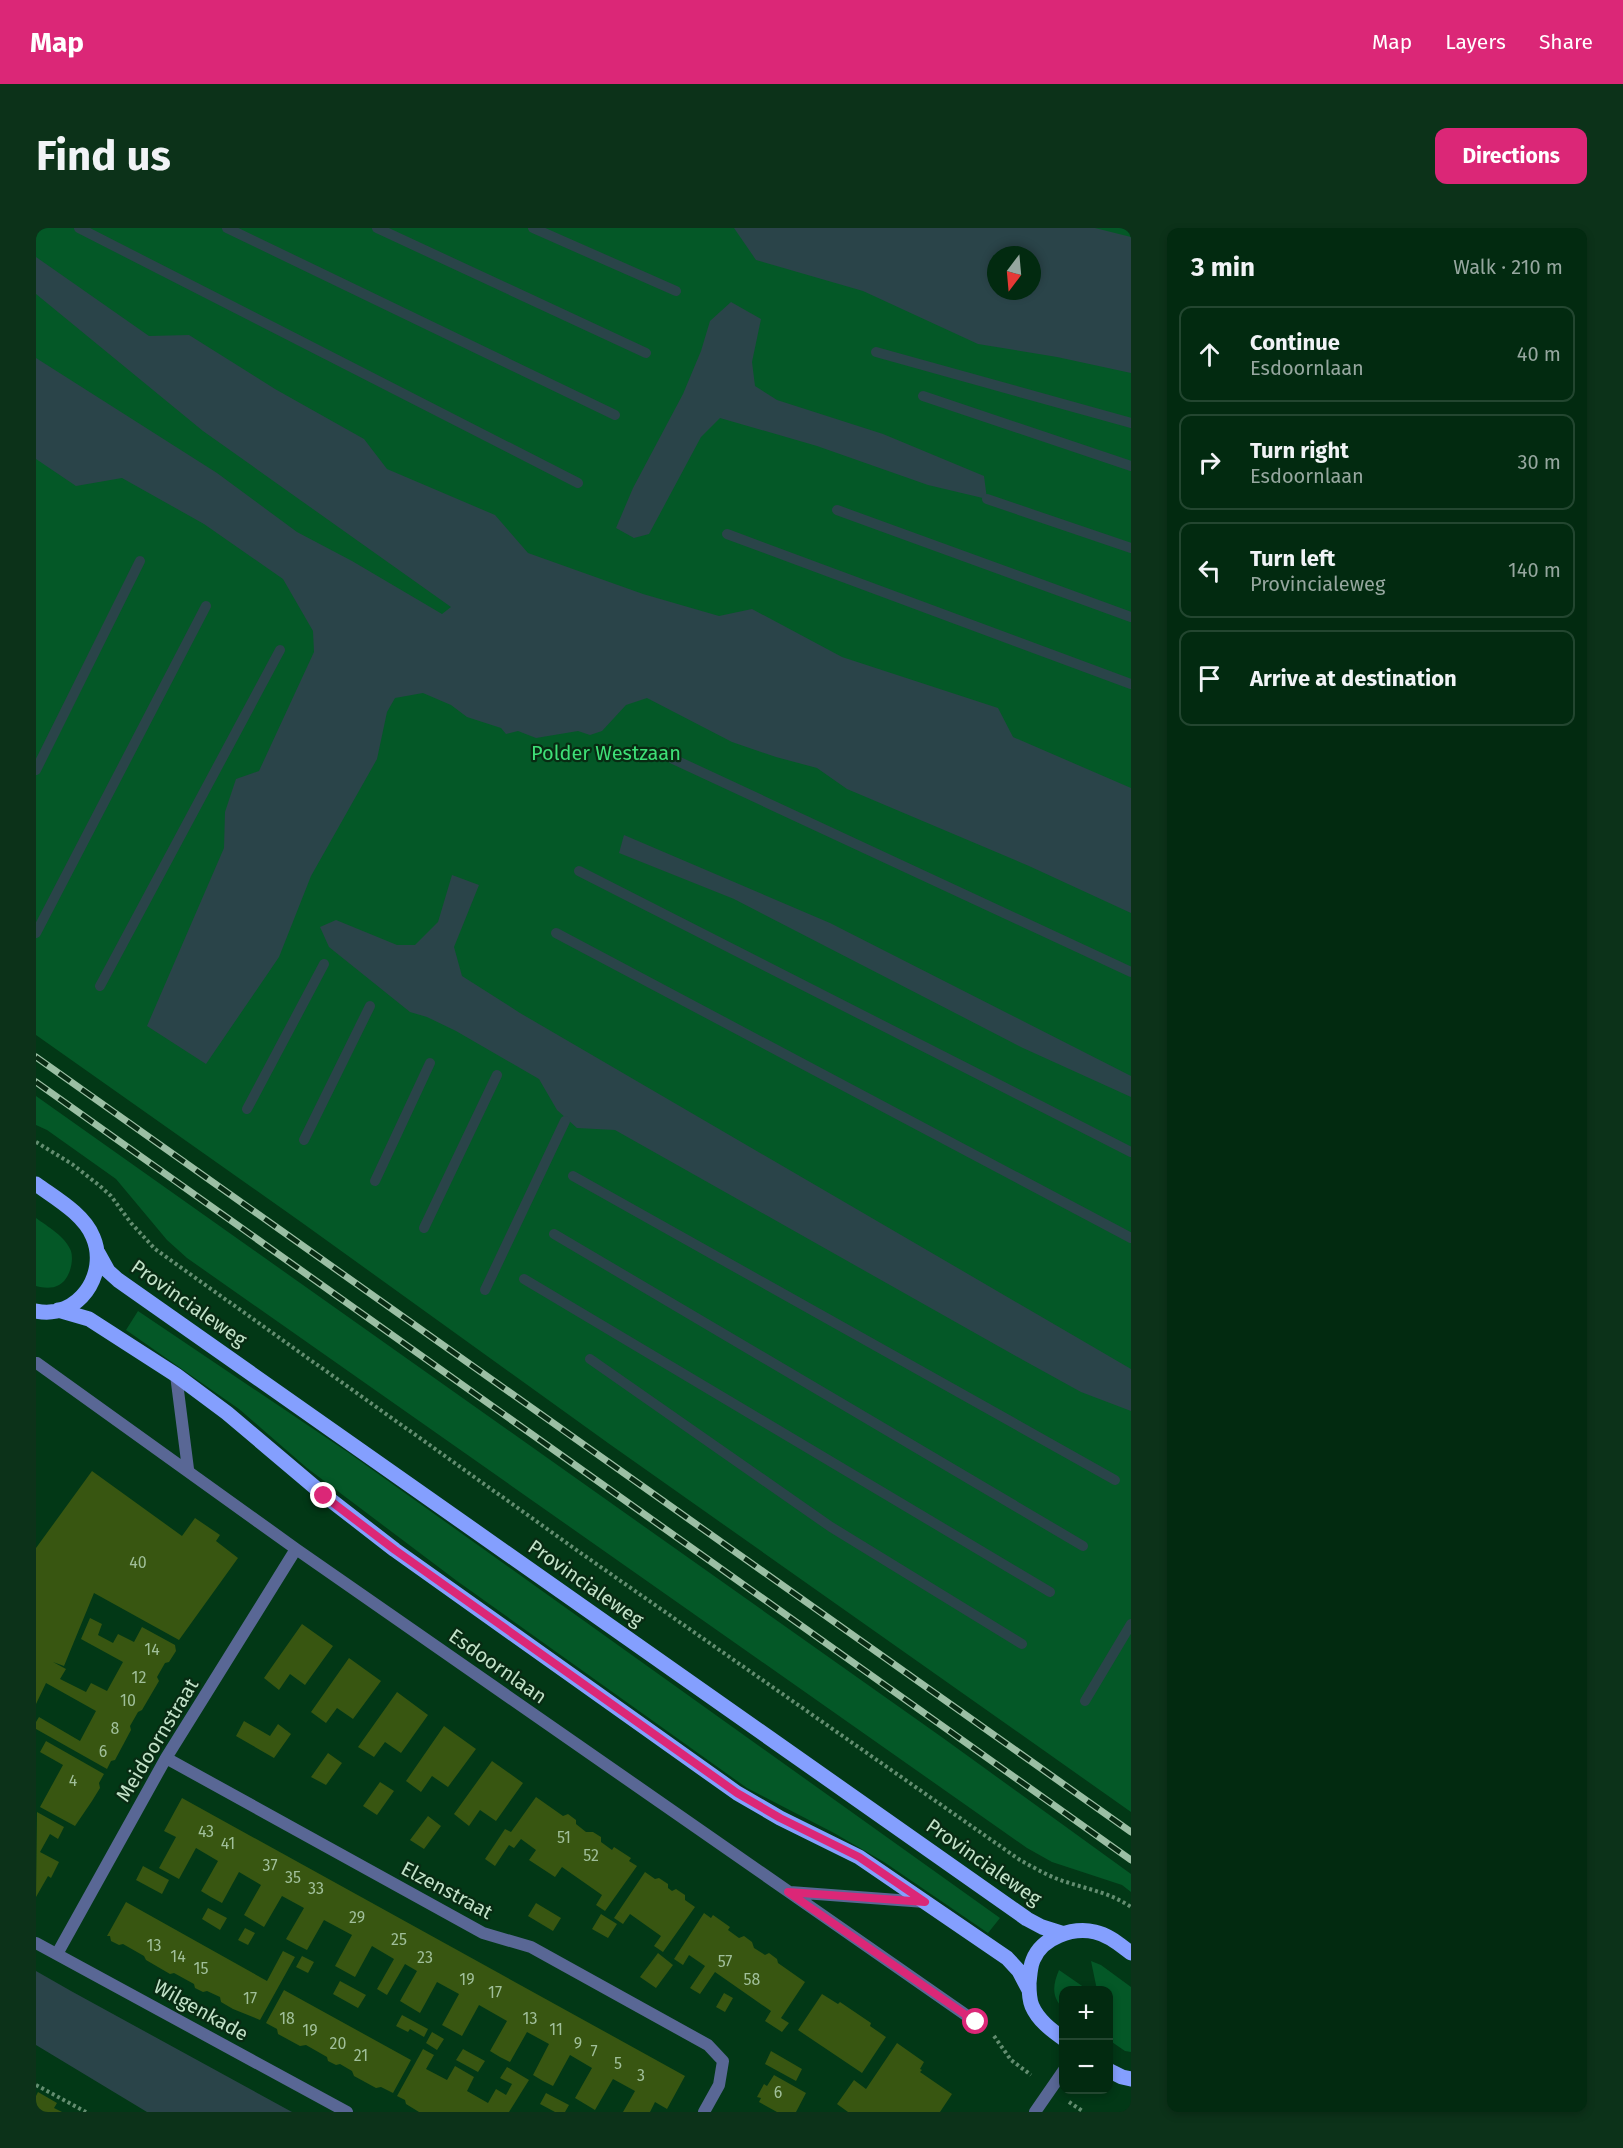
<!DOCTYPE html>
<html lang="en">
<head>
<meta charset="utf-8">
<style>
	body { margin:0; font-family:"Fira Sans",sans-serif; background:#0c3219; color:#f1f3f6 }
	.controls { position:absolute; right:18px; bottom:18px; display:grid; overflow:hidden; border-radius:12px; box-shadow:0 3px 9px #0003 }
	.controls button { width:54px; height:54px; display:grid; place-items:center; padding:0; border:0; border-bottom:2px solid #234630; background:#022a10; color:#f1f3f6; font:30px sans-serif }
	.compass { position:absolute; left:951px; top:18px; width:54px; height:54px; border-radius:50%; background:#022a10; box-shadow:0 3px 9px #0003; rotate:196deg }
	.stop { position:absolute; width:18px; height:18px; margin:-14px; border:4px solid #db2777; border-radius:50%; background:#fff }
	.stop.end { background:#db2777; border-color:#fff; box-shadow:0 2px 6px #0008 }
	.list { margin:0; padding:0; list-style:none }
	h2 { display:flex; justify-content:space-between; align-items:center; height:78px; margin:0; padding:0 24px; font-size:26px }
	h2 small { font-size:20px; font-weight:400; color:#96a79f }
	.list li { display:grid; grid-template-columns:39px 1fr auto; gap:18px; align-items:center; box-sizing:border-box; height:96px; margin:0 12px 12px; padding:0 12px; border:2px solid #234630; border-radius:12px }
	.list b { display:block; font-size:22px; white-space:nowrap }
	.list p { margin:0; font-size:20px; white-space:nowrap; color:#96a79f }
	.list em { font-size:20px; font-style:normal; color:#96a79f }
	.icon { flex:none; width:33px; height:33px; fill:none; stroke:currentColor; stroke-width:2; stroke-linecap:round; stroke-linejoin:round }
	.map { position:relative; flex:none; width:1095px; height:1884px; overflow:hidden; border-radius:12px }
	header { display:flex; align-items:center; gap:36px; box-sizing:border-box; height:84px; padding:0 30px; background:#db2777; color:#fff }
	header strong { font-size:28px }
	nav { display:flex; gap:33px; margin-inline-start:auto; font-size:21px }
	.intro { display:flex; align-items:center; justify-content:space-between; box-sizing:border-box; height:144px; padding:0 36px }
	h1 { margin:0; font-size:42px }
	.button { padding:15px 27px; border-radius:12px; background:#db2777; color:#fff; font-size:21px; font-weight:700 }
	main { display:flex; gap:36px; padding:0 36px }
	aside { flex:1; background:#022a10; border-radius:12px; box-shadow:0 3px 9px #0003 }
	.map>svg:first-child { display:block }
</style>
</head>
<body>
<header>
<strong>Map</strong>
<nav><a>Map</a><a>Layers</a><a>Share</a></nav>
</header>
<div class="intro"><h1>Find us</h1><a class="button">Directions</a></div>
<main>
<div class="map">
<svg width="1095" height="1884" viewBox="0 0 1095 1884">
	<rect width="100%" height="100%" fill="#023816"/>
	<path fill="#045827" fill-rule="evenodd" d="M 0,0 L 1095,0 L 1095,1584 L 572,1215 L 265,994 L 0,807 ZM 960,27 L 996,27 L 996,63 L 960,63 Z
		M 0,868 L 907,1510 L 1095,1646 L 1095,1664 L 1086,1657 L 1016,1634 L 991,1620 L 151,1030 L 131,1012 L 80,951 L 11,902 L 0,897 Z
		M 0,990 C 11,998 30,1009 35,1023 C 38,1033 34,1051 23,1057 C 16,1061 7,1060 0,1058 Z
		M 102,1083 L 313,1225 L 964,1690 L 952,1705 L 848,1634 L 798,1605 L 711,1560 L 421,1353 L 271,1240 L 203,1181 L 90,1102 Z
		M 1055,1733 L 1065,1737 L 1095,1759 L 1095,1824 L 1089,1823 L 1073,1812 L 1072,1762 L 1061,1762 Z
		M 1023,1742 L 1052,1762 L 1028,1762 L 1027,1780 C 1015,1769 1017,1756 1023,1742 Z"/>
	<path fill="#2a4449" fill-rule="evenodd" d="M 698,0 L 1059,0 L 1095,9 L 1095,145 L 1021,129 L 942,116 L 827,63 L 720,32 ZM 960,27 L 996,27 L 996,63 L 960,63 Z
		M 0,29 L 113,108 L 153,107 L 239,161 L 328,211 L 351,241 L 459,287 L 492,325 L 607,366 L 683,388 L 716,381 L 806,429 L 962,480 L 977,509 L 1095,560 L 1095,685 L 993,638 L 811,561 L 781,540 L 740,529 L 696,514 L 611,470 L 590,477 L 566,503 L 554,507 L 542,503 L 500,510 L 482,503 L 470,506 L 465,500 L 431,489 L 415,477 L 387,465 L 359,470 L 351,484 L 341,531 L 275,648 L 243,729 L 170,836 L 111,798 L 188,620 L 189,584 L 200,551 L 223,543 L 278,424 L 277,403 L 247,351 L 168,296 L 86,250 L 40,258 L 0,231 L 0,130 L 181,245 L 261,304 L 316,333 L 406,386 L 415,379 L 167,203 L 0,66 Z
		M 695,74 L 725,91 L 716,134 L 719,158 L 741,172 L 847,206 L 948,248 L 951,271 L 892,257 L 781,218 L 684,190 L 665,209 L 613,306 L 598,310 L 580,300 L 597,260 L 647,166 L 665,123 L 674,93 Z
		M 588,607 L 794,695 L 1095,848 L 1095,869 L 987,820 L 698,671 L 583,625 Z
		M 416,647 L 443,657 L 418,719 L 426,748 L 484,785 L 1095,1141 L 1095,1183 L 1045,1164 L 987,1132 L 579,902 L 541,900 L 521,882 L 503,851 L 420,803 L 391,789 L 374,784 L 293,719 L 284,699 L 300,692 L 361,717 L 379,717 L 402,694 Z
		M 0,1743 L 35,1763 L 256,1884 L 111,1884 L 0,1817 Z"/>
	<g fill="none" stroke-linecap="round" stroke-linejoin="round">
		<path stroke="#2a4449" stroke-width="10" d="M 43,0 L 542,255
			M 191,0 L 579,187
			M 341,0 L 610,125
			M 497,0 L 640,63
			M 840,124 L 1095,195
			M 887,168 L 1095,238
			M 951,271 L 1095,320
			M 801,282 L 1095,389
			M 691,306 L 1095,456
			M 637,531 L 1095,744
			M 0,542 L 104,333
			M 543,643 L 1095,924
			M 0,705 L 170,378
			M 520,705 L 1095,1010
			M 64,758 L 244,422
			M 211,881 L 288,736
			M 268,912 L 334,778
			M 537,948 L 1079,1252
			M 339,953 L 394,835
			M 388,1000 L 461,847
			M 518,1006 L 1047,1318
			M 488,1051 L 1014,1364
			M 449,1062 L 529,893
			M 554,1131 L 795,1299 L 986,1416
			M 1049,1473 L 1095,1396"/>
	</g>
	<path fill="#385611" d="M 56,1243 L 146,1308 L 159,1290 L 184,1307 L 180,1313 L 202,1330 L 143,1412 L 58,1365 L 28,1438 L 17,1434 L 30,1441 L 24,1451 L 50,1464 L 55,1455 L 71,1463 L 87,1434 L 45,1411 L 54,1390 L 66,1396 L 62,1407 L 77,1415 L 82,1406 L 98,1414 L 106,1399 L 139,1417 L 140,1423 L 133,1434 L 129,1435 L 121,1449 L 123,1453 L 106,1482 L 102,1484 L 94,1498 L 95,1502 L 79,1532 L 75,1533 L 71,1541 L 0,1501 L 0,1494 L 3,1489 L 44,1513 L 60,1483 L 10,1455 L 0,1476 L 0,1320 Z
		M 266,1396 L 297,1418 L 269,1457 L 254,1446 L 243,1462 L 228,1450 Z
		M 313,1430 L 345,1453 L 317,1491 L 301,1480 L 290,1495 L 275,1484 Z
		M 361,1464 L 392,1487 L 365,1525 L 349,1514 L 338,1529 L 322,1519 Z
		M 208,1493 L 234,1508 L 242,1496 L 255,1506 L 238,1530 L 200,1508 Z
		M 408,1498 L 440,1521 L 412,1559 L 396,1548 L 385,1564 L 370,1553 Z
		M 10,1513 L 68,1546 L 63,1555 L 64,1560 L 56,1573 L 39,1598 L 4,1579 L 27,1537 L 4,1524 Z
		M 292,1525 L 306,1535 L 290,1557 L 275,1549 Z
		M 456,1533 L 487,1555 L 460,1593 L 444,1582 L 433,1598 L 418,1586 Z
		M 344,1554 L 358,1563 L 341,1587 L 327,1578 Z
		M 500,1569 L 527,1588 L 532,1586 L 540,1592 L 540,1596 L 550,1604 L 557,1604 L 565,1609 L 565,1614 L 576,1622 L 578,1619 L 595,1630 L 593,1633 L 601,1638 L 569,1683 L 560,1677 L 566,1667 L 526,1639 L 519,1649 L 493,1632 L 500,1622 L 485,1611 L 478,1620 L 473,1617 L 459,1638 L 449,1631 L 469,1601 L 475,1604 Z
		M 146,1570 L 649,1848 L 631,1881 L 619,1874 L 614,1884 L 587,1884 L 599,1863 L 577,1851 L 559,1882 L 539,1870 L 556,1840 L 534,1827 L 517,1858 L 507,1853 L 497,1847 L 513,1816 L 491,1804 L 474,1834 L 464,1829 L 454,1823 L 471,1793 L 443,1777 L 426,1808 L 406,1797 L 423,1766 L 401,1754 L 384,1785 L 364,1773 L 381,1743 L 369,1736 L 351,1767 L 341,1761 L 358,1731 L 336,1718 L 319,1749 L 299,1738 L 316,1707 L 288,1692 L 271,1722 L 261,1717 L 250,1711 L 268,1680 L 246,1668 L 228,1699 L 208,1687 L 225,1657 L 203,1644 L 186,1675 L 175,1669 L 165,1663 L 182,1633 L 160,1620 L 143,1651 L 123,1640 L 140,1609 L 128,1603 Z
		M 1,1584 L 28,1599 L 22,1611 L 14,1606 L 4,1624 L 23,1634 L 15,1650 L 12,1648 L 0,1669 Z
		M 392,1588 L 405,1598 L 388,1621 L 374,1612 Z
		M 107,1638 L 133,1652 L 126,1666 L 100,1652 Z
		M 609,1644 L 619,1651 L 623,1650 L 632,1656 L 632,1660 L 636,1663 L 640,1661 L 649,1667 L 649,1672 L 659,1679 L 627,1724 L 618,1718 L 625,1708 L 594,1686 L 587,1696 L 578,1690 Z
		M 90,1674 L 231,1753 L 247,1723 L 259,1729 L 224,1792 L 197,1781 L 185,1774 L 184,1769 L 171,1763 L 167,1764 L 159,1760 L 158,1756 L 138,1745 L 134,1746 L 110,1732 L 108,1728 L 87,1716 L 83,1717 L 75,1713 L 74,1708 L 71,1708 Z
		M 500,1675 L 525,1690 L 517,1703 L 492,1688 Z
		M 172,1680 L 191,1690 L 184,1702 L 166,1691 Z
		M 668,1685 L 675,1690 L 677,1687 L 694,1699 L 692,1702 L 703,1710 L 708,1708 L 716,1714 L 718,1720 L 729,1727 L 733,1725 L 741,1731 L 742,1735 L 769,1754 L 745,1790 L 753,1795 L 746,1804 L 729,1793 L 735,1783 L 679,1744 L 664,1766 L 654,1760 L 669,1738 L 653,1727 L 647,1737 L 638,1731 Z
		M 565,1686 L 581,1696 L 572,1710 L 556,1701 Z
		M 209,1700 L 219,1705 L 212,1717 L 202,1712 Z
		M 622,1725 L 637,1737 L 620,1760 L 604,1749 Z
		M 266,1728 L 278,1734 L 272,1745 L 260,1739 Z
		M 304,1753 L 330,1767 L 322,1780 L 297,1766 Z
		M 248,1762 L 375,1832 L 357,1865 L 345,1859 L 340,1860 L 318,1848 L 316,1843 L 304,1836 L 300,1837 L 292,1833 L 291,1829 L 270,1817 L 264,1818 L 242,1806 L 241,1801 L 230,1795 Z
		M 688,1765 L 697,1770 L 689,1784 L 680,1779 Z
		M 786,1766 L 802,1776 L 804,1774 L 835,1795 L 834,1798 L 850,1809 L 826,1845 L 762,1802 Z
		M 366,1787 L 392,1801 L 388,1809 L 374,1801 L 372,1804 L 360,1798 Z
		M 396,1804 L 408,1811 L 401,1822 L 390,1815 Z
		M 861,1815 L 888,1834 L 884,1841 L 886,1842 L 884,1844 L 916,1866 L 904,1884 L 812,1884 L 801,1876 L 818,1852 L 830,1861 Z
		M 387,1821 L 398,1827 L 390,1841 L 411,1852 L 419,1838 L 438,1849 L 431,1863 L 452,1875 L 460,1861 L 470,1867 L 476,1856 L 464,1850 L 471,1839 L 493,1852 L 473,1884 L 383,1884 L 370,1876 L 369,1872 L 361,1868 Z
		M 427,1821 L 449,1833 L 442,1844 L 420,1832 Z
		M 735,1823 L 766,1841 L 760,1853 L 729,1836 Z
		M 738,1847 L 770,1865 L 760,1884 L 741,1884 L 723,1874 L 725,1870 L 721,1869 L 728,1856 L 731,1858 Z
		M 2,1864 L 21,1875 L 18,1880 L 26,1884 L 0,1884 L 0,1868 Z
		M 510,1865 L 533,1877 L 529,1884 L 519,1884 L 504,1876 Z"/>
	<g fill="none" stroke-linecap="round" stroke-linejoin="round">
		<path stroke="#638d70" stroke-width="4" stroke-dasharray="3 3" stroke-linecap="butt" d="M 0,914 L 36,936 L 64,958 L 75,968 L 95,995 L 119,1021 L 549,1328 L 984,1632 C 995,1638 1007,1645 1019,1650 C 1044,1660 1072,1663 1095,1679
			M 958,1808 L 975,1832 L 995,1847
			M 0,1857 L 50,1884
			M 1033,1874 L 1048,1884"/>
		<path stroke="#596795" stroke-width="12" d="M 1,1135 L 260,1321 L 940,1794
			M 140,1147 L 152,1241
			M 130,1530 L 447,1705 L 495,1719 L 672,1817 L 687,1833 L 683,1857 L 668,1884
			M 754,1664 L 889,1674
			M 0,1715 L 311,1884
			M 21,1726 L 130,1530 L 260,1321
			M 999,1884 L 1028,1842"/>
		<path stroke="#849ffe" stroke-width="15" d="M 0,956 C 19,970 48,986 57,1009 C 73,1046 42,1092 0,1083
			M 62,1025 L 72,1043 L 82,1052 L 991,1691 L 1006,1699 L 1025,1705
			M 22,1082 L 53,1091 L 140,1147 L 191,1185 L 288,1267 L 359,1322 L 701,1565 L 744,1590 L 823,1629 L 971,1730 L 983,1743 L 993,1762
			M 1028,1811 C 1015,1802 1002,1792 996,1778 C 993,1771 993,1762 993,1755 C 994,1747 994,1739 997,1732 C 1006,1709 1037,1699 1059,1704 C 1073,1707 1084,1717 1095,1725
			M 1072,1842 L 1086,1849 L 1095,1851"/>
		<defs>
			<path id="rail" d="M 0,829 L 1095,1604
				M 0,854 L 1095,1632"/>
		</defs>
		<use href="#rail" stroke="#9bbfa4" stroke-width="7"/>
		<use href="#rail" stroke="#082b13" stroke-width="4.5" stroke-dasharray="14" stroke-linecap="butt"/>
	</g>
	<g fill="none" stroke-linecap="round" stroke-linejoin="round">
		<path stroke="#db2777" stroke-width="8" d="M 288,1268 L 359,1322 L 701,1565 L 744,1590 L 823,1629 L 889,1674 L 752,1664 L 940,1794"/>
	</g>
	<g text-anchor="middle" stroke-width="4.5" stroke-linejoin="round" paint-order="stroke">
		<g font-size="16" fill="#a0bf9a">
			<text x="102" y="1340">40</text>
			<text x="116" y="1427">14</text>
			<text x="103" y="1455">12</text>
			<text x="92" y="1478">10</text>
			<text x="79" y="1506">8</text>
			<text x="67" y="1529">6</text>
			<text x="37" y="1558">4</text>
			<text x="170" y="1609">43</text>
			<text x="528" y="1615">51</text>
			<text x="192" y="1621">41</text>
			<text x="555" y="1633">52</text>
			<text x="234" y="1643">37</text>
			<text x="257" y="1655">35</text>
			<text x="280" y="1666">33</text>
			<text x="321" y="1695">29</text>
			<text x="363" y="1717">25</text>
			<text x="118" y="1723">13</text>
			<text x="142" y="1734">14</text>
			<text x="389" y="1735">23</text>
			<text x="689" y="1739">57</text>
			<text x="165" y="1746">15</text>
			<text x="431" y="1757">19</text>
			<text x="716" y="1757">58</text>
			<text x="459" y="1770">17</text>
			<text x="214" y="1776">17</text>
			<text x="251" y="1796">18</text>
			<text x="494" y="1796">13</text>
			<text x="520" y="1807">11</text>
			<text x="274" y="1808">19</text>
			<text x="302" y="1821">20</text>
			<text x="542" y="1821">9</text>
			<text x="558" y="1829">7</text>
			<text x="325" y="1833">21</text>
			<text x="582" y="1841">5</text>
			<text x="605" y="1853">3</text>
			<text x="742" y="1870">6</text>
		</g>
		<g font-size="20" fill="#3ee077" stroke="#082b13">
			<text x="570" y="532">Polder Westzaan</text>
		</g>
		<g font-size="20" fill="#c2e2c8" stroke="#082b13">
			<text transform="translate(153 1075) rotate(35)" y="7">Provincialeweg</text>
			<text transform="translate(550 1355) rotate(35)" y="7">Provincialeweg</text>
			<text transform="translate(462 1438) rotate(35)" y="7">Esdoornlaan</text>
			<text transform="translate(121 1512) rotate(-59)" y="7">Meidoornstraat</text>
			<text transform="translate(948 1634) rotate(35)" y="7">Provincialeweg</text>
			<text transform="translate(411 1662) rotate(28)" y="7">Elzenstraat</text>
			<text transform="translate(165 1782) rotate(29)" y="7">Wilgenkade</text>
		</g>
	</g>
</svg>
<div class="controls">
<button>+</button>
<button>−</button>
</div>
<svg class="compass" viewBox="-18 -18 36 36"><path d="M0-13l5 13h-10z" fill="#e53935"/><path d="M0 13l5-13h-10z" fill="#96a79f"/></svg>
<div class="stop" style="left:940px;top:1794px"></div>
<div class="stop end" style="left:288px;top:1268px"></div>
</div>
<aside>
<h2>3 min<small>Walk · 210 m</small></h2>
<ul class="list">
<li><svg class="icon" aria-label="ahead" viewBox="0 0 24 24"><path d="M12 20V5M6 11l6-6 6 6"/></svg><div><b>Continue</b><p>Esdoornlaan</p></div><em>40 m</em></li>
<li><svg class="icon" aria-label="right" viewBox="0 0 24 24"><path d="M7 20v-9h11M14 6l5 5-5 5"/></svg><div><b>Turn right</b><p>Esdoornlaan</p></div><em>30 m</em></li>
<li><svg class="icon" aria-label="left" viewBox="0 0 24 24"><path d="M17 20v-9H6M10 6l-5 5 5 5"/></svg><div><b>Turn left</b><p>Provincialeweg</p></div><em>140 m</em></li>
<li><svg class="icon" aria-label="arrive" viewBox="0 0 24 24"><path d="M6 21V4h12l-3 4 3 4H6"/></svg><div><b>Arrive at destination</b></div></li>
</ul>
</aside>
</main>
</body>
</html>
